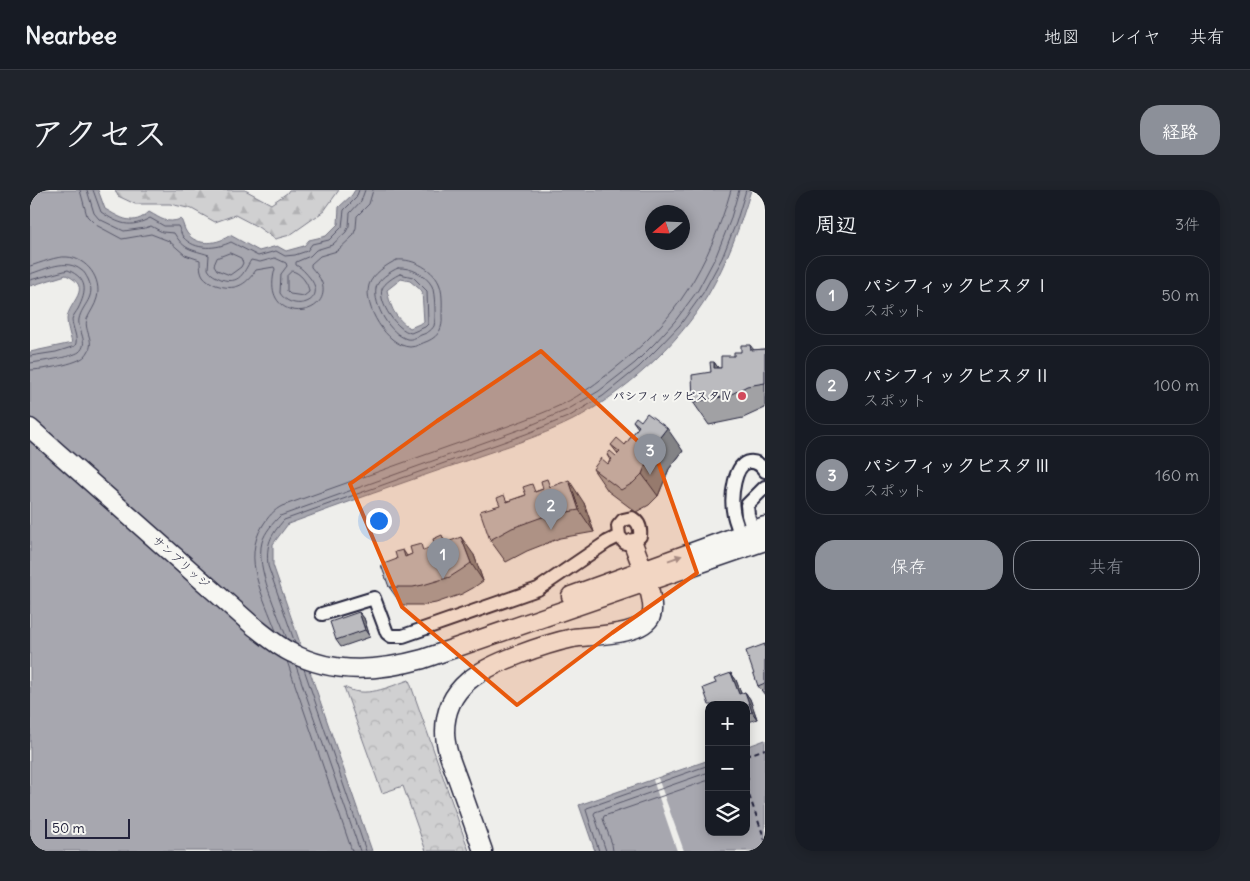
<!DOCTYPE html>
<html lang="ja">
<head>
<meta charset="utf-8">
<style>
	body { margin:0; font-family:Delius,"Klee One",sans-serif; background:#20242c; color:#f1f3f6 }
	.controls { position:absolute; right:15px; bottom:15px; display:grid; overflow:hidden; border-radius:10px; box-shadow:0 2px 12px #0003 }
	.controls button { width:45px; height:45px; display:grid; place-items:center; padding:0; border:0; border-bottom:1px solid #363941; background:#171b24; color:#f1f3f6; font:25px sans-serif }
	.compass { position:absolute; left:615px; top:15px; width:45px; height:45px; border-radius:50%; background:#171b24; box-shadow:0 2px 12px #0003; rotate:251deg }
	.scale { position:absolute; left:15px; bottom:12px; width:85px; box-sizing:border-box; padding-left:5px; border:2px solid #22223b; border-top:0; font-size:14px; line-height:18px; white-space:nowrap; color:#22223b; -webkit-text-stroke:4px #f6f6f2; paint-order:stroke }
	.you { position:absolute; left:348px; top:330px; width:18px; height:18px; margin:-12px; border:4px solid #fff; border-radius:50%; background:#1a73e8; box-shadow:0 0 0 8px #1a73e833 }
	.badge { display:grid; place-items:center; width:32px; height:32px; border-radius:50%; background:#8c9099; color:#fff; font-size:16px; font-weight:700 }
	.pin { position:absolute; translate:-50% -41px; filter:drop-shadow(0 1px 2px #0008) }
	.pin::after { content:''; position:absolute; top:26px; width:18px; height:15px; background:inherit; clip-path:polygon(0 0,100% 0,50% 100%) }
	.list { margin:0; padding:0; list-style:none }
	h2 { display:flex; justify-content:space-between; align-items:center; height:65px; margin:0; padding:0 20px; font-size:21px }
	h2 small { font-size:16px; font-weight:400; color:#9ea1a6 }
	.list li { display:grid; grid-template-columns:32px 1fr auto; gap:15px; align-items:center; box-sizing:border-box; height:80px; margin:0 10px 10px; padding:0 10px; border:1px solid #363941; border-radius:20px }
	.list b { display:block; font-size:19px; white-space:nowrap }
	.list p { margin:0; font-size:16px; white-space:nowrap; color:#9ea1a6 }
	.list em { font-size:16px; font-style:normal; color:#9ea1a6 }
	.actions { display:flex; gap:10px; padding:15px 20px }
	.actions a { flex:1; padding:11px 0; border:1px solid #8c9099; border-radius:20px; text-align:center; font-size:18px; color:#8c9099 }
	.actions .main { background:#8c9099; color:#fff }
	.icon { flex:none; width:28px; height:28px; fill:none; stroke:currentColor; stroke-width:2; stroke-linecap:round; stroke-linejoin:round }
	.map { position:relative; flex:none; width:735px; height:661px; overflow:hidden; border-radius:20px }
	header { display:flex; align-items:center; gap:30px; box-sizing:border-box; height:70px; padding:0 25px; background:#171b24; border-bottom:1px solid #363941 }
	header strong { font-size:24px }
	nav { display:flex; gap:28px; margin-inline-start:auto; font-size:18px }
	.intro { display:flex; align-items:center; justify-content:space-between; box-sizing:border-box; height:120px; padding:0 30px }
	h1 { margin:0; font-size:35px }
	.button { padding:12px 22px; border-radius:20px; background:#8c9099; color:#fff; font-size:18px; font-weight:700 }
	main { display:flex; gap:30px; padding:0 30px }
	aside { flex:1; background:#171b24; border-radius:20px; box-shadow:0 2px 12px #0003 }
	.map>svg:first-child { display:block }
</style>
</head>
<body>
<header>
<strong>Nearbee</strong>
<nav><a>地図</a><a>レイヤ</a><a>共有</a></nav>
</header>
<div class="intro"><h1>アクセス</h1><a class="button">経路</a></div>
<main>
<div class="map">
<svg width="735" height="661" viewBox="0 0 735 661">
	<defs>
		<pattern id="forest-firs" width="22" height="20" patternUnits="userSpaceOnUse" patternTransform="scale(1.25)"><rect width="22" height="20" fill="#d0d0d1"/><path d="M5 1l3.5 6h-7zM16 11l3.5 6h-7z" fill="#b2b2b4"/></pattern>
		<pattern id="park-crowns" width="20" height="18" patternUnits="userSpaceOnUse" patternTransform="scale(1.25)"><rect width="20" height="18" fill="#d0d0d1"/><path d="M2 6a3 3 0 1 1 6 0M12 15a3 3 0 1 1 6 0" fill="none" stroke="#b2b2b4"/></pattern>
	</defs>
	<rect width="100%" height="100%" fill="#eeeeeb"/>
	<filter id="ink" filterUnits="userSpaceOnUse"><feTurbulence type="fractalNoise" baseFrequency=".02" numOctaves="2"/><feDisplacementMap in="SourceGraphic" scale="10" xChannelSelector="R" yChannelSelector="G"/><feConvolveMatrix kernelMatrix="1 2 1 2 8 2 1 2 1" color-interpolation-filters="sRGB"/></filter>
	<g filter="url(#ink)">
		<path fill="url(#forest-firs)" stroke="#797986" d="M 85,0 L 215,0 L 241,14 L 257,3 L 259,0 L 309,0 L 294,21 L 260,45 L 245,49 L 228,37 L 205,25 L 185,32 L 162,19 L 140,14 L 105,14 L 88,6 Z"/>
		<path fill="url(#park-crowns)" stroke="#797986" d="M 379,490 L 439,661 L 396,661 L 373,596 L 352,603 L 314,497 C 335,509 358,497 379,490 Z"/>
		<path fill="#a7a7af" stroke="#727281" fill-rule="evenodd" d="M 0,0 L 68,0 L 75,19 C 91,28 103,37 119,22 C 132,29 136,34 151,29 C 153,33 154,39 157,43 C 167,57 189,54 200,45 L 229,61 L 247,56 L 256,61 L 274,56 L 279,50 L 296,46 L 308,34 L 309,17 L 322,5 L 325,0 L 721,0 C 710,37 697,72 678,105 C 648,155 594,203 543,230 C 508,248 467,259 430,273 C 372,293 315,313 258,334 L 243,354 L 243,375 L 342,661 L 0,661 L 0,162 L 42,153 C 40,145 37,136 37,129 C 38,112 65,98 36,85 L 0,96 ZM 622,22 L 652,22 L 652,52 L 622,52 ZM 371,89 L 380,91 L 392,101 L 394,132 L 380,138 C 364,127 361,118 357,100 Z
			M 735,550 L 735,661 L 565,661 L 549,615 L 679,570 L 679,642 L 716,642 L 716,557 Z"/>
		<path fill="#eeeeeb" d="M 628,588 L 654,661 L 647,661 L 623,590 Z"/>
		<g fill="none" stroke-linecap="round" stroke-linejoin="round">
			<path stroke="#575769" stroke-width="1" d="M 50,0 L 57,26 L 66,35 L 92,49 L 121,44 L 139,51 L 155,65 L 170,70 C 170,75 170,81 173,86 C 176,90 181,93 186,95 C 205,101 215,96 226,80 L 244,77 L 245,79 C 229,135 303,129 292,93 C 290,87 285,82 281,77 L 281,74 L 290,66 L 307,61 L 323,46 L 326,38 L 327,26 L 339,14 L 343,0
				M 57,0 L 64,23 L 69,29 L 94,41 L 115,38 L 121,36 L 132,42 L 144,43 C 155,61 161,59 179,65 L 178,79 C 181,85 185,86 191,89 C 210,95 213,83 221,70 L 230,72 L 245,68 L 256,73 L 257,76 L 251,84 L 250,103 C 262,123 299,112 280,88 C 276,83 272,78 266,75 L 266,72 L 280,66 L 286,60 L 302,55 L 316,42 L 319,36 L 320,23 L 331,11 L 335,0
				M 63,0 L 71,22 C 89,34 100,39 120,28 L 134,36 L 148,36 C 150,39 151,44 153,47 C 165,61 187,59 201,52 L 228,66 L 246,61 L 255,66 L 265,65 L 277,61 L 282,54 L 299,50 L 312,37 L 314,20 L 326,8 L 329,0
				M 200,63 L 211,68 L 213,73 L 211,77 L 200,85 L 187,80 L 184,75 L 187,68 Z
				M 367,70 C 383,68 405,80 410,96 C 413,105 412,117 412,126 C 413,138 409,146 398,151 C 392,153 386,157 380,157 C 357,156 333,116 339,95 C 342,85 357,74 367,70 Z
				M 0,76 C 11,73 26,66 37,67 C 57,68 72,89 67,108 C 65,116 60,122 57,129 C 53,142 68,152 55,166 C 48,174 11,180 0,180
				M 368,78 C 381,77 396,85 402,96 C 405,103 406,129 404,136 C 401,141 397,143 391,145 C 387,147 382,150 377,149 C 360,144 343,115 346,98 C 347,90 361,81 368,78 Z
				M 262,81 C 270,82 279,94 279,102 L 274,106 L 260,104 L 257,101 L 257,86 Z
				M 0,84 C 16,79 36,68 51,80 C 55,82 56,86 58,89 C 67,108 52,114 49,129 C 47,140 60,153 49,162 C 42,167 9,172 0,173
				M 370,84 L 383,87 L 397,101 L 398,134 L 395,137 L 381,143 C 367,140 348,113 352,99 C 354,93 365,86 370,84 Z
				M 0,90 L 38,80 C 58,89 57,101 48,119 C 46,122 43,126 42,129 C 42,138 49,148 45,156 L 26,162 L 0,166
				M 246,441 C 234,407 211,369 233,335 C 238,327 244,320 252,316 C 308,296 364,276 420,256 C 457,243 497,231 533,214 C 551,205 568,192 583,180 C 646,131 679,76 701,0
				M 257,449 C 248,423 225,378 232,352 C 235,342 243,333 250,326 L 494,238 L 537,220 L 569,201 L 605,173 L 625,153 L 645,131 L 668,100 L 686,66 L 700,31 L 709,0
				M 265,453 L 238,376 C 236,354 240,346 254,330 L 496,244 L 540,226 L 573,206 L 609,177 L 629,157 L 650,135 L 673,103 L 692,68 L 706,33 L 716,0
				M 257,471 L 322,661
				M 266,476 L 330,661
				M 274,479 L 336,661
				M 569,661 L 556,620 L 557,618 L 679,575
				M 576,661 L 564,624 L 565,622 L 679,582
				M 583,661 L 582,654 L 573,629 L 574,626 L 679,590"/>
			<defs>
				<path id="street" d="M 725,348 L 718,325 L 717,315 L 735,297
					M 714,353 C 710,342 704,331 703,320 C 701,307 704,274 719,272 C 726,271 731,275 735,281
					M 292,424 L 344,408 L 357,443 L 361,446 L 373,446 L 508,399 L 577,352 L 589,346 L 595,353 L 603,353 L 610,346 C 611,338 609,332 602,328 L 593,330 L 588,336 L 589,346"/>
				<path id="secondary" d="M 0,238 L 221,434 C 234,444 247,456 262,463 C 305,485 349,481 393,469 L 735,351
					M 541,406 L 735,336
					M 453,661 C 445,638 437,616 429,593 C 423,576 415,559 415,542 C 415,495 452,479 488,465 C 506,458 524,452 543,448 C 562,445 612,446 621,426 C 627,411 609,370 603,353"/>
			</defs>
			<use href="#street" stroke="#22223b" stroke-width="16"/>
			<use href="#secondary" stroke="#22223b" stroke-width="21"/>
			<path stroke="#22223b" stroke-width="2" stroke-dasharray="5 4" stroke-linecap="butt" d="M 716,566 L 735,559
				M 716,585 L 718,589 L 716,589
				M 716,597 L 735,650"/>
			<use href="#street" stroke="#f6f6f2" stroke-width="12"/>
			<use href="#secondary" stroke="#f6f6f2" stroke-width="18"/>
		</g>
		<path fill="#a1a1a4" stroke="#22223b" d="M 720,155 L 724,160 L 735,159 L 735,218 L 713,228 L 679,235 L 663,212 L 681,182 L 684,172 L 688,178 L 691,178 L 704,166 L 711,162 Z
			M 603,231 L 653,261 L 639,279 L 628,306 L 619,315 L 606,322 L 578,301 L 563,279 L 578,274 L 580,270 L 577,265 L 586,266 L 588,264 L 581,255 L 595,255 L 608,238 Z
			M 522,296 L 554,313 L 564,342 L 530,348 L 497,361 L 476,372 L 460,350 L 478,311 Z
			M 416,352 L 444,365 L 453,391 L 443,398 L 432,404 L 406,413 L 395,415 L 372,415 L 359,397 L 367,369 L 373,360 L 377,366 Z
			M 329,422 L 334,428 L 340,447 L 311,457 L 306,450 Z
			M 735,454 L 735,505 L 728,496 Z
			M 701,483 L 706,490 L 711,504 L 715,502 L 720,509 L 727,529 L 716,533 L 716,515 L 686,493 Z"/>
		<path fill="#838386" stroke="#22223b" d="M 684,172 L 700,194 L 684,178 Z
			M 637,238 L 653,261 L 639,279 L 628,306 L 612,284 L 623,256 Z
			M 539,290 L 554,313 L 564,342 L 549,320 Z
			M 431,347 L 444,365 L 453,391 L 441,373 Z
			M 329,422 L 334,428 L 340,447 L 335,440 Z
			M 701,483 L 706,490 L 714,511 L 709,504 Z
			M 715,502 L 720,509 L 727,529 L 722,522 Z"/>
		<path fill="#bbbbbf" stroke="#22223b" d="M 711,155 L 720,155 L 721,160 L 735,159 L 735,193 L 717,196 L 698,206 L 663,212 L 662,185 L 681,182 L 680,172 L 684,172 L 684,178 L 691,178 L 691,166 L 704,166 L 704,162 L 711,162 Z
			M 617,223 L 637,238 L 623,256 L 612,284 L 603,293 L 591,300 L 563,279 L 571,268 L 578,274 L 582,269 L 577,265 L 580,261 L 586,266 L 590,262 L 581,255 L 587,248 L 595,255 L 609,236 L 603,231 L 606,227 L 611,231 Z
			M 517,289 L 520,297 L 539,290 L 549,320 L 515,326 L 482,338 L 460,350 L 450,321 L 470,315 L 467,308 L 474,305 L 477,312 L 496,305 L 493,297 L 502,294 L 505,302 L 513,299 L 511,291 Z
			M 412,345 L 415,353 L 431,347 L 441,373 L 431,380 L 420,387 L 393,395 L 383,397 L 359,397 L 351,375 L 367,369 L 365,362 L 373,360 L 375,367 L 382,364 L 380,357 L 391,354 L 393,361 L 405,356 L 403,349 Z
			M 329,422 L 335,440 L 306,450 L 300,432 Z
			M 735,454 L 735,493 L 728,496 L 716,461 Z
			M 701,483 L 709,504 L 715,502 L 722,522 L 716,524 L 716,515 L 679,515 L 673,498 L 686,493 L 684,489 Z"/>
		<defs><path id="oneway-solid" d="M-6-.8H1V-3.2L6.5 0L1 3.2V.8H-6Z" transform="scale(1.25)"/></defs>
		<use fill="#9797a0" href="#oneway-solid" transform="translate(645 368) rotate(-20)"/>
	</g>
	<path fill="#e8590c" fill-opacity="0.2" stroke="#e8590c" stroke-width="4" stroke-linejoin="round" d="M 511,161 L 627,269 L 667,383 L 582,443 L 487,515 L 372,417 L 320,294 L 407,231 Z"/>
	<circle fill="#d1495b" stroke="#f6f6f2" stroke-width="2" cx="712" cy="206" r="5"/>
	<g text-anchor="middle" stroke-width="4" stroke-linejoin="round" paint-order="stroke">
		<g font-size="12" font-weight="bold" fill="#22223b" stroke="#f6f6f2" text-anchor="end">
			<text x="702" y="210">パシフィックビスタⅣ</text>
		</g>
		<g font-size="12" fill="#22223b" stroke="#f6f6f2">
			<text transform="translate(151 372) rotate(42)" y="4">サンブリッジ</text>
		</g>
	</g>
</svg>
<div class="controls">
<button>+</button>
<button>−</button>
<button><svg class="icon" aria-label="layers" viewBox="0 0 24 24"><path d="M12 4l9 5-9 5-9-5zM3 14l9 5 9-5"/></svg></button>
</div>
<svg class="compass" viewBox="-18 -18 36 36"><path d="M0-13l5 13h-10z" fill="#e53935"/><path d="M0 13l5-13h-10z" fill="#9ea1a6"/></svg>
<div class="scale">50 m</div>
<div class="you"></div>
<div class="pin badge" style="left:413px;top:389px">1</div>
<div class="pin badge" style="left:521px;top:340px">2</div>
<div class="pin badge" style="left:620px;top:285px">3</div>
</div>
<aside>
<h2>周辺<small>3件</small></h2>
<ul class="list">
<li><span class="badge">1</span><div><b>パシフィックビスタⅠ</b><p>スポット</p></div><em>50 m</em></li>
<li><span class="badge">2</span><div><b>パシフィックビスタⅡ</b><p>スポット</p></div><em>100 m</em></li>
<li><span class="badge">3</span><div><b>パシフィックビスタⅢ</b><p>スポット</p></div><em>160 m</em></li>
</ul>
<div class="actions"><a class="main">保存</a><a>共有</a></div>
</aside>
</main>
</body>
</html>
